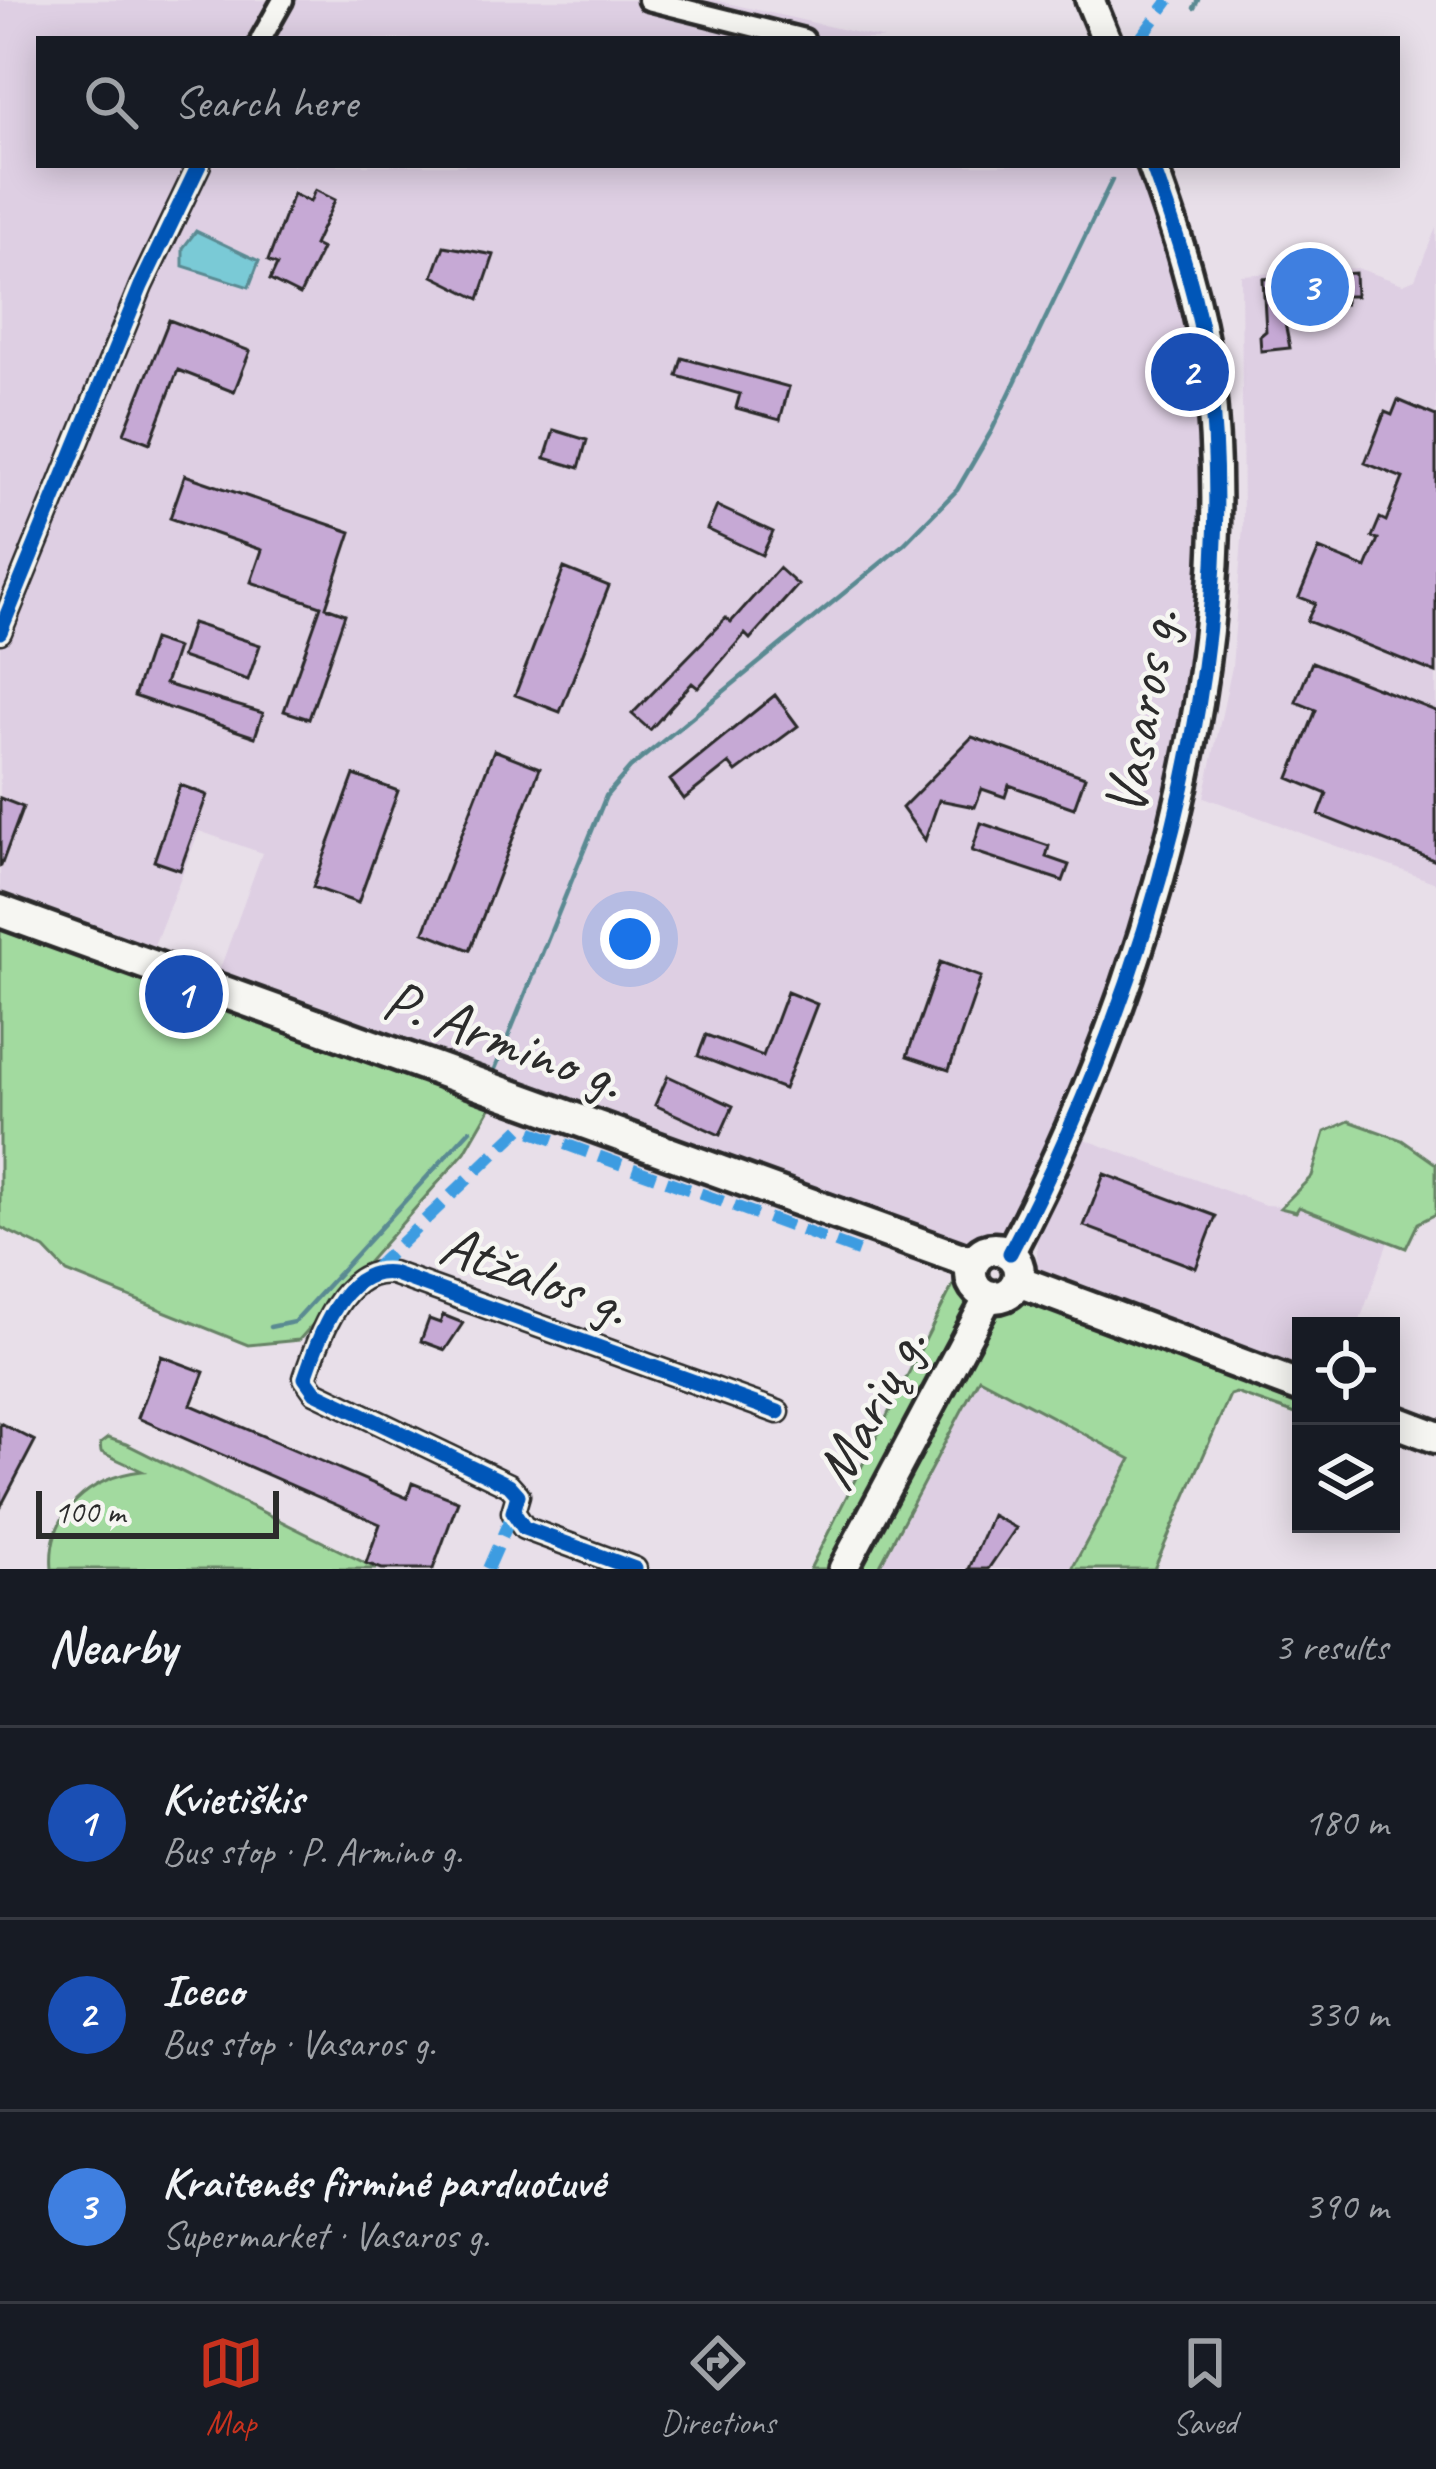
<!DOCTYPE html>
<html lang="en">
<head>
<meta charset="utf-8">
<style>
	body { margin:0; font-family:Caveat,sans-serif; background:#242831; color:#f1f3f6 }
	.controls { position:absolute; right:36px; bottom:36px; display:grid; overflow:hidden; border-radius:0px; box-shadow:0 6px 30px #0003 }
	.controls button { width:108px; height:108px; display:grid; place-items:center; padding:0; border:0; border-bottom:3px solid #363941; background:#171b24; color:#f1f3f6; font:60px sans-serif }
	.scale { position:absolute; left:36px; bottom:30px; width:243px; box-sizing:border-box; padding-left:12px; border:6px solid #2b2b2b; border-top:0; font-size:33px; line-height:42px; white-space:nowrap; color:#2b2b2b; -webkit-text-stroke:9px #f6f6f2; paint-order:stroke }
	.you { position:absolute; left:630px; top:939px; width:42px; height:42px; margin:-30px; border:9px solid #fff; border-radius:50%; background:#1a73e8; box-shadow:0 0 0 18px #1a73e833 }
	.badge { display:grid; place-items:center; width:78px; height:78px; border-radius:50%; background:#c8321e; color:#fff; font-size:39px; font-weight:700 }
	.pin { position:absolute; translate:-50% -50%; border:6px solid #fff; box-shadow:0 3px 12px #0006 }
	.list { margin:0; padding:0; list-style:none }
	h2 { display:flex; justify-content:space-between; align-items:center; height:156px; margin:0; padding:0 48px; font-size:51px }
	h2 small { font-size:39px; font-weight:400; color:#9ea1a6 }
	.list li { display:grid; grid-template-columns:78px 1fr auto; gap:36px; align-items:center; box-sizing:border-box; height:192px; padding:0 48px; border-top:3px solid #363941 }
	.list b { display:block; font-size:45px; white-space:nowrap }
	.list p { margin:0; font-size:39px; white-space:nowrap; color:#9ea1a6 }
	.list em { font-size:39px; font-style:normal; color:#9ea1a6 }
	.icon { flex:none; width:66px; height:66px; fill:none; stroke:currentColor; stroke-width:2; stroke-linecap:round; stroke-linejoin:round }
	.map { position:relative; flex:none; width:1436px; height:1569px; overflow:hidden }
	.search { position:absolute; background:#171b24; box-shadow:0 6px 30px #0003; left:36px; right:36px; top:36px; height:132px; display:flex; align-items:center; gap:30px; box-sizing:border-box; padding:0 42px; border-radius:0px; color:#9ea1a6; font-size:45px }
	.sheet { height:732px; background:#171b24 }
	nav { display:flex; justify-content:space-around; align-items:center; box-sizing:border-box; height:168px; border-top:3px solid #363941; background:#171b24; font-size:33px; color:#9ea1a6 }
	nav a { display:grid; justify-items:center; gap:6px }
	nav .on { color:#c8321e }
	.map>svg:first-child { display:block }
</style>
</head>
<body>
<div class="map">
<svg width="1436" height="1569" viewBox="0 0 1436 1569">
	<rect width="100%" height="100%" fill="#e8dfe9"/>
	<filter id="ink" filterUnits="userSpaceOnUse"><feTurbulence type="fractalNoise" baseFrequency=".00833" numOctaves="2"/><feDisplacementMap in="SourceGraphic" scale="24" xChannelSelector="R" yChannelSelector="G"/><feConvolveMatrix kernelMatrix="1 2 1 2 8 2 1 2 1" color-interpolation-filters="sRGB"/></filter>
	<g filter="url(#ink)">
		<path fill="#decfe3" d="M 0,0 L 714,0 L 884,39 L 39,39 L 39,165 L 1135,165 L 1169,248 L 1192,348 L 1200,440 L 1194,639 L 1174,757 L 1141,897 L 1104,1012 L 1062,1118 L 1007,1228 L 995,1240 L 955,1247 L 217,977 L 262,853 L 199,831 L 151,953 L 0,897 Z
			M 1436,228 L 1436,883 L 1204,797 L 1232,667 L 1243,526 L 1241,275 L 1357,268 L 1403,284 L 1415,279 Z
			M 1081,1138 L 1265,1205 L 1299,1207 L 1388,1242 L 1358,1326 L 1301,1326 L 1301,1378 L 1038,1273 L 1036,1233 Z
			M 979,1377 L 1131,1459 L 1072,1569 L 878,1569 Z"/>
		<path fill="#a2da9f" stroke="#668265" stroke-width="3" d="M 0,927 L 492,1105 L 465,1152 L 299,1340 L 248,1345 L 67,1272 L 45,1249 L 0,1227 Z
			M 1349,1121 L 1402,1140 L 1436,1164 L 1436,1214 L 1418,1223 L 1406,1248 L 1299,1207 L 1296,1212 L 1280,1208 L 1312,1176 L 1325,1132 Z
			M 957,1277 L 971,1292 L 970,1308 L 834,1569 L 810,1569 Z
			M 1009,1295 L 1301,1398 L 1301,1416 L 1236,1393 L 1230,1395 L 1154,1569 L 1072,1569 L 1131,1459 L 979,1378 L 878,1569 L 855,1569 L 998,1300 Z
			M 108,1438 L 126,1444 L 377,1569 L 52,1569 C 47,1513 90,1477 142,1471 L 101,1452 L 100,1444 Z"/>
		<path fill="#7acad6" stroke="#5a8a92" stroke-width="3" d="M 196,231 L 259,261 L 249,287 L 183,266 L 183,248 Z"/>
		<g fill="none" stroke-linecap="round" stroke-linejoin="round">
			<path stroke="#5a8a92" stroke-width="4.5" d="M 1194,8 L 1198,0
				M 495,1069 L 606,796 L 630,768 L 904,544 L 957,490 L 992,430 L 1112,180
				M 270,1327 L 294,1322 L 470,1130"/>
		</g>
		<path fill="#c6a9d5" stroke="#2b2b2b" stroke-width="3" d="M 315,190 L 335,200 L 314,245 L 322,249 L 300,295 L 270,280 L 277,265 L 268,261 L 293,194 L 310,202 Z
			M 444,246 L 494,255 L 479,299 L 433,276 Z
			M 1355,273 L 1356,296 L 1345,296 L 1345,304 L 1282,308 L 1290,348 L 1261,351 L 1260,336 L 1266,331 L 1263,279 Z
			M 169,320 L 250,351 L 234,392 L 178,370 L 150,443 L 124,433 Z
			M 682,358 L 789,387 L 780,420 L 736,408 L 740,394 L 677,376 Z
			M 1398,400 L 1436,416 L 1436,673 L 1307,621 L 1315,603 L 1299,597 L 1319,549 L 1366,568 L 1378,539 L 1372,537 L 1380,518 L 1386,521 L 1403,478 L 1365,463 L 1385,412 L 1392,415 Z
			M 554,430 L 587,440 L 579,468 L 545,458 Z
			M 185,475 L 351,532 L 326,607 L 345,614 L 309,719 L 284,711 L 321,606 L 251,582 L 262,550 L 170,518 Z
			M 717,506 L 773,532 L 762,555 L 707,529 Z
			M 564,568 L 609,586 L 560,712 L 515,695 Z
			M 779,568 L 798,585 L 750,639 L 745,634 L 698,688 L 692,683 L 650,730 L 632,714 L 726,618 L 731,622 Z
			M 192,623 L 260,645 L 248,680 L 181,657 Z
			M 153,640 L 177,648 L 165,684 L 263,713 L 255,737 L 134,696 Z
			M 1312,662 L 1436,711 L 1436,861 L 1319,815 L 1327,794 L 1289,778 L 1316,710 L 1296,702 Z
			M 775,695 L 798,726 L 736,772 L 729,763 L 684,799 L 670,780 Z
			M 972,737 L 1085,777 L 1074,808 L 1009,785 L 1005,797 L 982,789 L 975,807 L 939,800 L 925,840 L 902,808 Z
			M 494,750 L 540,768 L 470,950 L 424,932 Z
			M 354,775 L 398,791 L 358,903 L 313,887 Z
			M 180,785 L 207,795 L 180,870 L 154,861 Z
			M 0,798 L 23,807 L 1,866 L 0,866 Z
			M 981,823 L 1049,846 L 1046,857 L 1069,865 L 1063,881 L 972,851 Z
			M 940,962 L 981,977 L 949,1070 L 907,1056 Z
			M 787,992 L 817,1004 L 784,1089 L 698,1056 L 706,1035 L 763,1056 Z
			M 668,1076 L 733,1106 L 720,1135 L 655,1105 Z
			M 1104,1174 L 1216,1216 L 1196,1268 L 1084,1226 Z
			M 443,1315 L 463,1323 L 445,1350 L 421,1341 L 429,1319 L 440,1323 Z
			M 161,1356 L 204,1372 L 191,1405 L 407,1498 L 412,1483 L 458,1501 L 433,1569 L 382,1569 L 366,1563 L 380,1524 L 138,1418 Z
			M 0,1423 L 35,1441 L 0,1508 Z
			M 992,1515 L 1016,1528 L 988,1569 L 969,1569 Z"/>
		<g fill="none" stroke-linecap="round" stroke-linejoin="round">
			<defs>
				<path id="street" d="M 648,0 L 804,39
					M 261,39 L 283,0
					M 0,632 L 141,286 L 199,165
					M 635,1569 L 524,1528 L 513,1512 L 518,1495 L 509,1485 L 315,1392 L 305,1378 C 319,1337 343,1266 392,1273 L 778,1412"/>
				<path id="secondary" d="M 1090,0 L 1106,39
					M 1010,1253 C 1145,995 1243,670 1209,376 C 1200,303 1177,234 1152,165
					M 843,1569 L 989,1296"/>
				<path id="primary" d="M 0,911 L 973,1263
					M971 1273a24 24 0 1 1 48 0a24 24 0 1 1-48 0Z
					M 1018,1281 L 1301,1387
					M 1391,1420 L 1436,1437"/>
			</defs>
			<use href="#street" stroke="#2b2b2b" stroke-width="27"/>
			<use href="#secondary" stroke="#2b2b2b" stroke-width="36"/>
			<use href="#primary" stroke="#2b2b2b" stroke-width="39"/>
			<use href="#street" stroke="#f6f6f2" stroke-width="18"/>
			<use href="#secondary" stroke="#f6f6f2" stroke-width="27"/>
			<use href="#primary" stroke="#f6f6f2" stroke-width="30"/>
			<path stroke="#3d9ce1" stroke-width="12" stroke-dasharray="24 12" stroke-linecap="butt" d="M 1140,39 L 1169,0
				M 373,1270 L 521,1128 L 869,1255
				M 488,1569 L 513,1512"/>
			<defs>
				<path id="cycleway" d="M 0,632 L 141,286 L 199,165
					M 1010,1253 C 1145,995 1243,670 1209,376 C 1200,303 1177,234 1152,165
					M 635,1569 L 524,1528 L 513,1512 L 518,1495 L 509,1485 L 315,1392 L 305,1378 C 319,1337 343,1266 392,1273 L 778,1412"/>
			</defs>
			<use href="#cycleway" stroke="#f6f6f2" stroke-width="22"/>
			<use href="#cycleway" stroke="#0057b8" stroke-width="15"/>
		</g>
	</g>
	<g text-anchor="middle" stroke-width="9" stroke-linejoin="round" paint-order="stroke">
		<g font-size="60" fill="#2b2b2b" stroke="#f6f6f2">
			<text transform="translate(1140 712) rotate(-80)" y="21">Vasaros g.</text>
			<text transform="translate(504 1038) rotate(20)" y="21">P. Armino g.</text>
			<text transform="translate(535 1274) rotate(20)" y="21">Atžalos g.</text>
			<text transform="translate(869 1407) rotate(-62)" y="21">Marių g.</text>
		</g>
	</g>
</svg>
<div class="controls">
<button><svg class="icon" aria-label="locate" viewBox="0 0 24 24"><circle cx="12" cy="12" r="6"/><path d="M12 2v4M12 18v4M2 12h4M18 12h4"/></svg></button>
<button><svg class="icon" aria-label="layers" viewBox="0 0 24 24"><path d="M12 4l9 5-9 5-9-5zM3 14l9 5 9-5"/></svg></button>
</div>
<div class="scale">100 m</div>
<div class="you"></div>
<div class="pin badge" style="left:184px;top:994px;background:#1a4fb4">1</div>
<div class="pin badge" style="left:1190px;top:372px;background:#1a4fb4">2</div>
<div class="pin badge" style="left:1310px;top:287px;background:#3f7fe0">3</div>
<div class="search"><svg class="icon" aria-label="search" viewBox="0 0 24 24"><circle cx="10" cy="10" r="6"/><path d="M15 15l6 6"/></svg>Search here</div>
</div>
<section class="sheet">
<h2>Nearby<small>3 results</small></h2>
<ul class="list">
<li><span class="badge" style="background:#1a4fb4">1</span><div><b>Kvietiškis</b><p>Bus stop · P. Armino g.</p></div><em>180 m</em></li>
<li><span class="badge" style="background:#1a4fb4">2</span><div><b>Iceco</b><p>Bus stop · Vasaros g.</p></div><em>330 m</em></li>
<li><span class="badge" style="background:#3f7fe0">3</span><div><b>Kraitenės firminė parduotuvė</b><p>Supermarket · Vasaros g.</p></div><em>390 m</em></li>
</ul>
</section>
<nav>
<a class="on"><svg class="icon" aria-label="map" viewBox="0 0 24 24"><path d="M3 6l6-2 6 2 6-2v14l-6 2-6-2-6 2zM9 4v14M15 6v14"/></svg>Map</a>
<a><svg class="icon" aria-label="directions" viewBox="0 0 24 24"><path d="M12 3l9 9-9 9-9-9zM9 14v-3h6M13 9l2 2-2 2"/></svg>Directions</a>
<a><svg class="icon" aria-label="saved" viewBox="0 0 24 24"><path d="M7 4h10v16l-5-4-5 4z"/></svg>Saved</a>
</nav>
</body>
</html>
